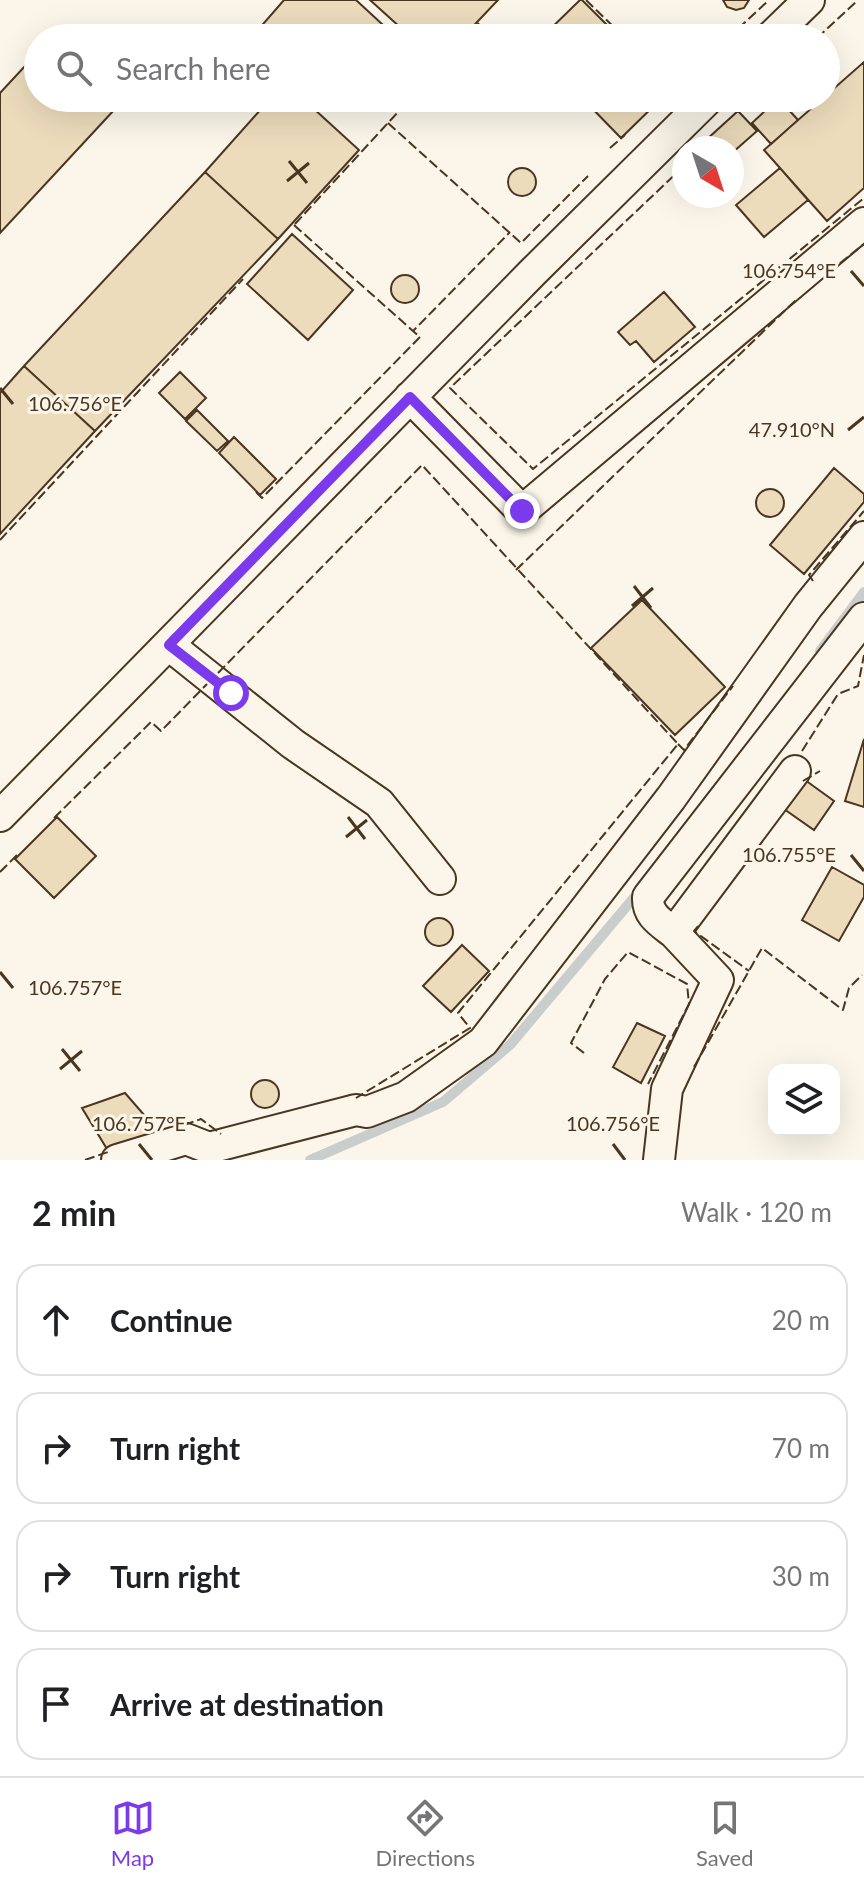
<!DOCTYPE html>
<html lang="en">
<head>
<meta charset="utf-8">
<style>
	body { margin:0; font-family:Lato,sans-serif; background:#f6f6f6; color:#202124 }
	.controls { position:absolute; right:24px; bottom:24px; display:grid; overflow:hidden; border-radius:16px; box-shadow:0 8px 32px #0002 }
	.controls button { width:72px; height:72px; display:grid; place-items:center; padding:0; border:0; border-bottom:2px solid #e0e0e0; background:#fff; color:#202124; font:40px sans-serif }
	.compass { position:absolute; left:672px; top:136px; width:72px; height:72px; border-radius:50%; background:#fff; box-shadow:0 8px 32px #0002; rotate:141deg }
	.stop { position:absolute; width:24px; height:24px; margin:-18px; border:6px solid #7c3aed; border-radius:50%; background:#fff }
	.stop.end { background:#7c3aed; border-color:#fff; box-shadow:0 2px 8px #0008 }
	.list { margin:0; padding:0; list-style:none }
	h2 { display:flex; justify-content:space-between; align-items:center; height:104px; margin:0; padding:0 32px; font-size:34px }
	h2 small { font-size:26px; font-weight:400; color:#757577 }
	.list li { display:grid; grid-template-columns:52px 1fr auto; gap:24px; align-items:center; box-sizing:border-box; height:112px; margin:0 16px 16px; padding:0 16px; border:2px solid #e0e0e0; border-radius:24px }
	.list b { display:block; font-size:30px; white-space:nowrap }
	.list em { font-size:26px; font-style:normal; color:#757577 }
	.icon { flex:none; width:44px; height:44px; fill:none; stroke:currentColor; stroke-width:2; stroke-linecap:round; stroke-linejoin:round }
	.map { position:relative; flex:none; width:864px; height:1160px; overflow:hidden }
	.search { position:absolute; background:#fff; box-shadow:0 8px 32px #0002; left:24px; right:24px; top:24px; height:88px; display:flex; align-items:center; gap:20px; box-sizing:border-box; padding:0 28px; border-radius:44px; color:#757577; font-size:30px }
	.sheet { height:616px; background:#fff }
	nav { display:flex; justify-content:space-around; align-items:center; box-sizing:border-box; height:112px; border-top:2px solid #e0e0e0; background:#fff; font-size:22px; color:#757577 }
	nav a { display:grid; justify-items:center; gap:4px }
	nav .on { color:#7c3aed }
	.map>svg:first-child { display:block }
</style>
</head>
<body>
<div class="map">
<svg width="864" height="1160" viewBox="0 0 864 1160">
	<rect width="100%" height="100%" fill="#fbf6e9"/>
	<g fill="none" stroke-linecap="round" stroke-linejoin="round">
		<path stroke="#c9cecd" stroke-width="10" d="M 820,651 L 864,592
			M 310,1160 L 443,1102 L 510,1045 L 642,888"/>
	</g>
	<path fill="#ecdcbc" stroke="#4a3520" stroke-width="2" d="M 284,0 L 356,0 L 396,37 L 251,38 Z
		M 370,0 L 498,0 L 462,38 L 412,38 Z
		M 580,0 L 582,0 L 620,38 L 541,38 Z
		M 723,0 L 749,0 L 744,8 L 736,10 L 727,7 Z
		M 38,52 L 38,98 L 103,98 L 115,109 L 0,233 L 0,93 Z
		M 864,62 L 864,188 L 827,221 L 764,150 Z
		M 271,98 L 302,98 L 359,150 L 278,239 L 205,172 Z
		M 582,98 L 662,98 L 621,138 Z
		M 755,98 L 778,98 L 798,120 L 771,144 L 752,123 L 766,110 Z
		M 738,111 L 757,131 L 732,153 L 732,148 L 704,148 L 709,143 L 706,140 Z
		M508 182a14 14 0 1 1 28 0a14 14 0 1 1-28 0Z
		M 780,168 L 808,200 L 764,237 L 736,205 Z
		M 205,172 L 278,239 L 95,431 L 24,366 Z
		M 292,234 L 353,290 L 308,340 L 247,284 Z
		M391 289a14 14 0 1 1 28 0a14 14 0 1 1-28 0Z
		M 664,292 L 695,327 L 654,362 L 636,341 L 630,345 L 618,332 Z
		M 24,366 L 95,431 L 0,534 L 0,393 Z
		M 180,372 L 206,398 L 185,419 L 159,393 Z
		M 197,410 L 228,441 L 217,451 L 186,421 Z
		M 234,437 L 276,479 L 260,495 L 219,453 Z
		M 834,468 L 864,494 L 864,502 L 804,574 L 770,545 Z
		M756 503a14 14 0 1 1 28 0a14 14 0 1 1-28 0Z
		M 642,600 L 725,687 L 675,735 L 591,648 Z
		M 864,739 L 864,807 L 845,801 Z
		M 805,780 L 834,801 L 814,830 L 784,809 Z
		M 57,817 L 96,856 L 54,898 L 15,859 Z
		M 832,867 L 864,885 L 864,897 L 839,941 L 802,920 Z
		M425 932a14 14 0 1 1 28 0a14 14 0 1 1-28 0Z
		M 462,945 L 489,971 L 451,1012 L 423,986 Z
		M 637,1023 L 665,1036 L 641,1083 L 613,1067 Z
		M251 1094a14 14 0 1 1 28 0a14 14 0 1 1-28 0Z
		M 125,1093 L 159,1132 L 107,1149 L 82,1108 Z"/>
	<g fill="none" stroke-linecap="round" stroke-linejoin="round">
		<defs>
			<path id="minor" d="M 770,38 L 809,0
				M 410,397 L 522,511 L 864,223
				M 169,645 L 293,744 L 379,803 L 440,879
				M 0,816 L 533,272 L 709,98
				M 674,933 C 660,922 647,915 648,897 L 864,618
				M 117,1160 L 186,1139 L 209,1148 L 356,1110 L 367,1112 L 406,1097 L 483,1042 L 671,798 L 808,606 L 864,537
				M 659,1160 L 667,1089 L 718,980 L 674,933 L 795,771"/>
		</defs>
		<use href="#minor" stroke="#4a3520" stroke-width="34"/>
		<use href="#minor" stroke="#fbf6e9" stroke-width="30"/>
		<path stroke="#4a3520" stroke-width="2" stroke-dasharray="10 4" stroke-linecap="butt" d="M 586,0 L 625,38
			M 465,38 L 479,23
			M 728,38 L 769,0
			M 817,38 L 858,0
			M 738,111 L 752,98
			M 388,123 L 521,243 L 588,176
			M 610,148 L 625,135
			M 684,166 L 450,388 L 533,469 L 864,198
			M 295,224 L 411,98
			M 294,225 L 413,331 L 510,232
			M 829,272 L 864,244
			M 256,492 L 262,498 L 420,337 L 413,331
			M 0,540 L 243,279
			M 516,570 L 798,298
			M 813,581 L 809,575 L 864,511
			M 218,673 L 422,465 L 678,744 L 458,1013 L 470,1028 L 356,1098
			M 678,744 L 684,750 L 733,686
			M 802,751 L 838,694 L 858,686 L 864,655
			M 803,781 L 820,771
			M 54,818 L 151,722 L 161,731 L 207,684
			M 0,872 L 17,855
			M 698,926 L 694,931 L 749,971
			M 584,1053 L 571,1043 L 605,979 L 628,952 L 687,984 L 689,1004 L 648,1084
			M 694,1067 L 762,948 L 843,1010 L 849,988 L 862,975
			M 184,1125 L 201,1119 L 221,1134
			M 85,1160 L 108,1152"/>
	</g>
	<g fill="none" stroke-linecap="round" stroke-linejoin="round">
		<path stroke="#7c3aed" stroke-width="10" d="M 231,693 L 169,645 L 410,397 L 522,511"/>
	</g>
	<path fill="none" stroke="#4a3520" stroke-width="3" d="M 289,161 L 307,183M 287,181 L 309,163M 851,271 L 864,286M 0,388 L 13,404M 848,430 L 864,417M 634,586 L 651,608M 632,606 L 653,588M 348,817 L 365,839M 346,837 L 367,820M 851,855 L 864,871M 0,972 L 13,988M 62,1049 L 80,1071M 60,1069 L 82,1051M 139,1144 L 152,1160M 613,1144 L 625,1160"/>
	<g font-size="20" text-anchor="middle" fill="#4a3520" stroke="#fbf6e9" stroke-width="6" stroke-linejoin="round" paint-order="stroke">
		<text x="789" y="278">106.754°E</text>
		<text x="75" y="411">106.756°E</text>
		<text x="792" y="437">47.910°N</text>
		<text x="789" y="862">106.755°E</text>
		<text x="75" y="995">106.757°E</text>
		<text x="139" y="1131">106.757°E</text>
		<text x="613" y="1131">106.756°E</text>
	</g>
</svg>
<div class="controls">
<button><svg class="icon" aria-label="layers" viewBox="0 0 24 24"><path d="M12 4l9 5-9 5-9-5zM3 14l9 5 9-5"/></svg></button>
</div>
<svg class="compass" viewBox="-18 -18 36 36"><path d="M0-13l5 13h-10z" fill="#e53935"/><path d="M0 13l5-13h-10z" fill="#757577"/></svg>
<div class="stop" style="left:231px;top:693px"></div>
<div class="stop end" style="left:522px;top:511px"></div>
<div class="search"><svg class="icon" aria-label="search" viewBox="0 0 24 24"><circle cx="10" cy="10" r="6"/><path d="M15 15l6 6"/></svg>Search here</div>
</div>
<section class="sheet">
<h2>2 min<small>Walk · 120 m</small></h2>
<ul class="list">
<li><svg class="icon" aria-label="ahead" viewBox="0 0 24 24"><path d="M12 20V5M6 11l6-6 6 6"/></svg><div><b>Continue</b></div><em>20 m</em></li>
<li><svg class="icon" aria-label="right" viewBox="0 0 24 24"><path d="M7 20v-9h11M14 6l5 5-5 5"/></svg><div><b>Turn right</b></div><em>70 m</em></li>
<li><svg class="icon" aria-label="right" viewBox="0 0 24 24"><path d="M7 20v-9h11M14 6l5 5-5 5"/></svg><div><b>Turn right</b></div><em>30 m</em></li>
<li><svg class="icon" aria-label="arrive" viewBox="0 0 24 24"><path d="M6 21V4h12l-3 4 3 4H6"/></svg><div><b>Arrive at destination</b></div></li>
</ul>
</section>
<nav>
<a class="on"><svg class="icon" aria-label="map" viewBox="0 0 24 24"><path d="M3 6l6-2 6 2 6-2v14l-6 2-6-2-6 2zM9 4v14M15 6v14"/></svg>Map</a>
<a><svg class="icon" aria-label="directions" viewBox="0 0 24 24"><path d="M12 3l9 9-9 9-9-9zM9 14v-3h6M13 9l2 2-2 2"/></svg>Directions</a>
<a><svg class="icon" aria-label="saved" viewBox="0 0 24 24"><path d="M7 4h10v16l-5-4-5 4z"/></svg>Saved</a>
</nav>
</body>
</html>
